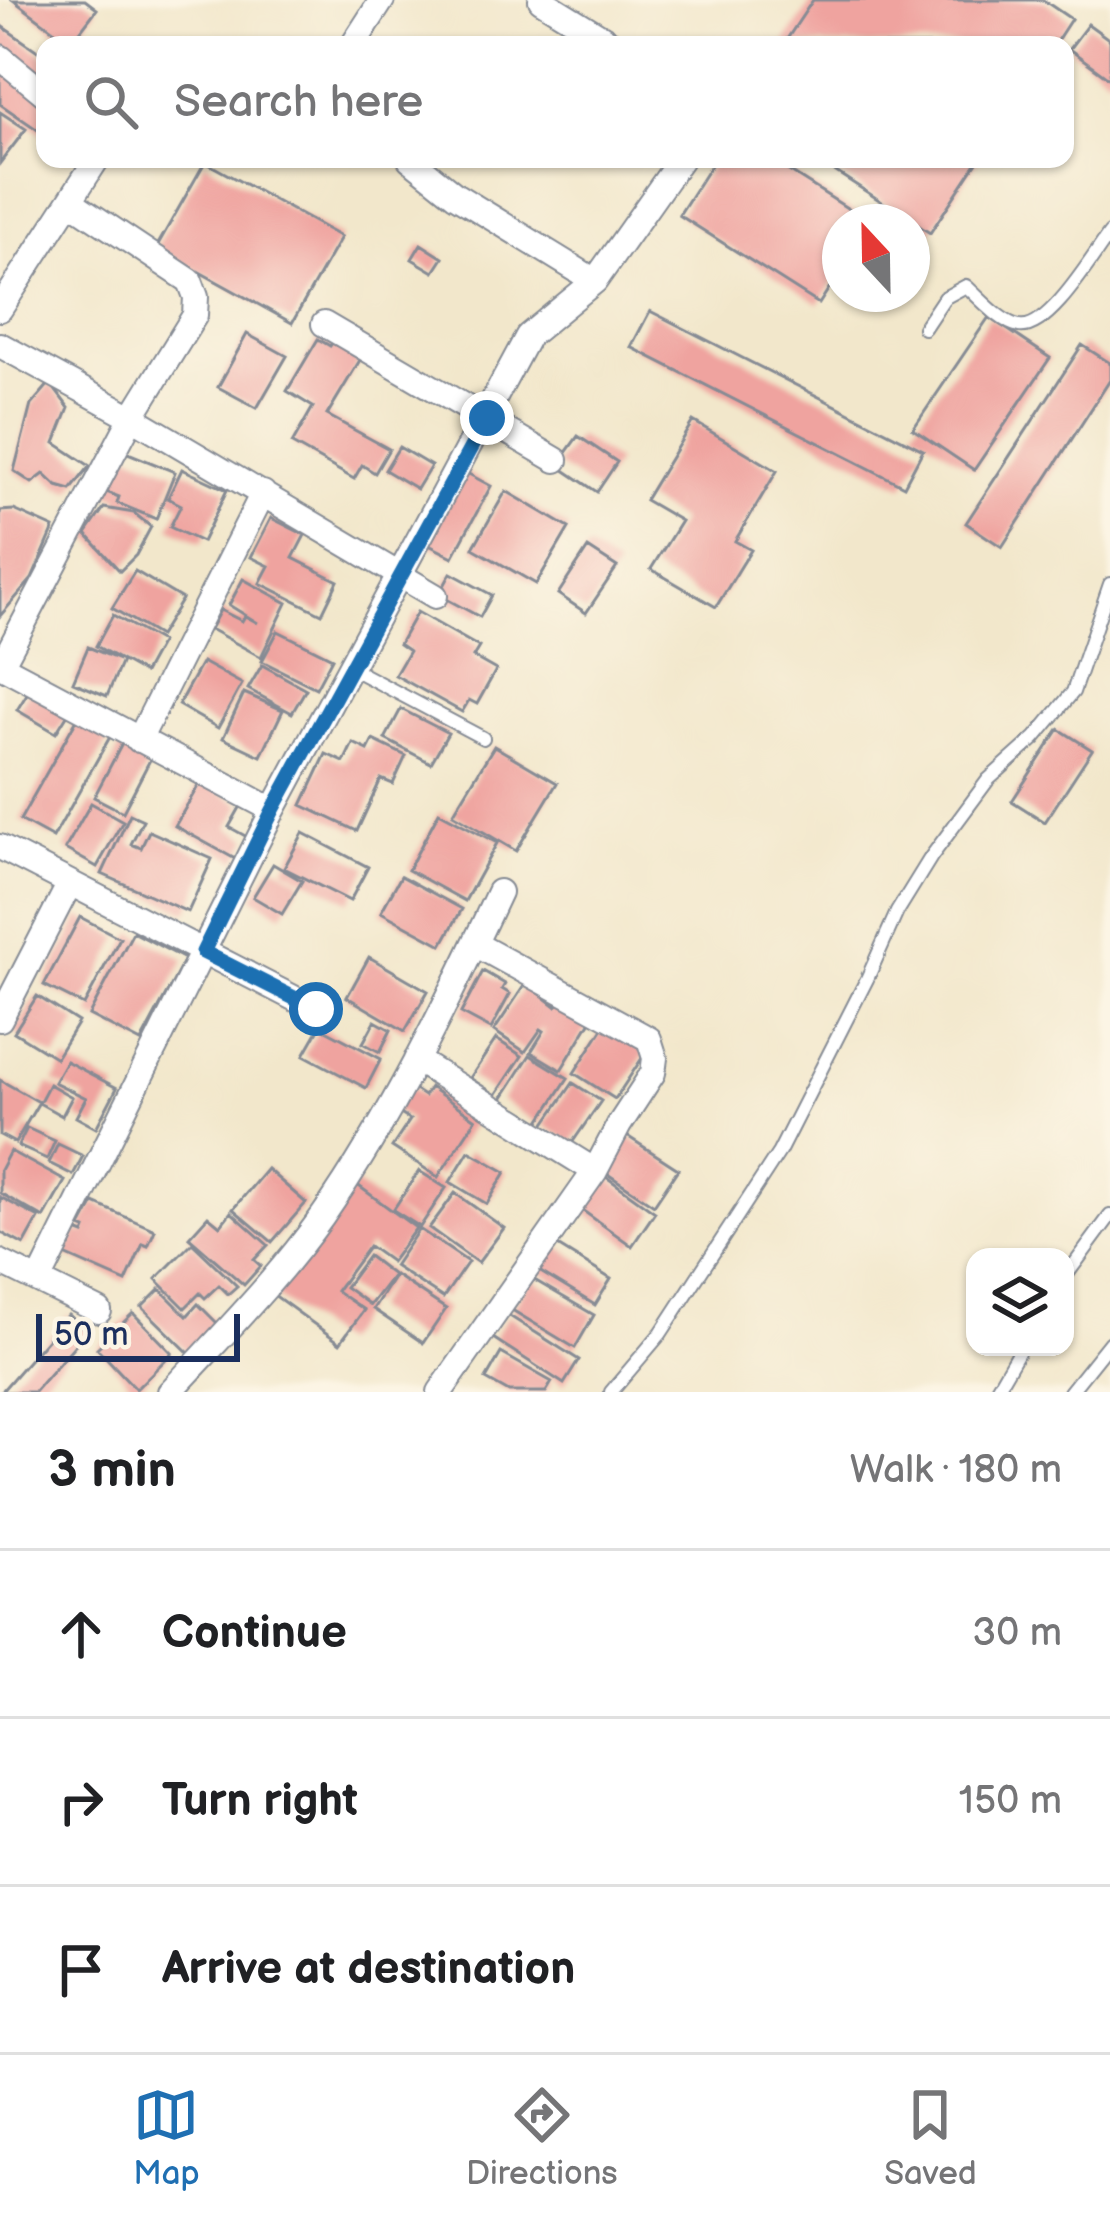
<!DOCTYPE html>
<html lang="en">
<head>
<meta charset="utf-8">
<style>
	body { margin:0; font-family:"Balsamiq Sans",sans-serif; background:#f6f6f6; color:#202124 }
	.controls { position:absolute; right:36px; bottom:36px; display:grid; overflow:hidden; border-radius:24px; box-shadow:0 3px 9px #0004 }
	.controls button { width:108px; height:108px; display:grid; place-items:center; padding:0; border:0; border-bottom:3px solid #e0e0e0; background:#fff; color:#202124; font:60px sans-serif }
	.compass { position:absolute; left:822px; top:204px; width:108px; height:108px; border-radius:50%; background:#fff; box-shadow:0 3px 9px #0004; rotate:338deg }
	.scale { position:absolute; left:36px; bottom:30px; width:204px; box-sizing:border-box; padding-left:12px; border:6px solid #1b2f5e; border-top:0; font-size:33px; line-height:42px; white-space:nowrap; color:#1b2f5e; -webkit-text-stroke:9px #fcf5e5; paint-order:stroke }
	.stop { position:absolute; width:36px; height:36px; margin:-27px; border:9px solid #1f6fb2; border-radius:50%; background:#fff }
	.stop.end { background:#1f6fb2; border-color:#fff; box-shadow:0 3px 12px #0008 }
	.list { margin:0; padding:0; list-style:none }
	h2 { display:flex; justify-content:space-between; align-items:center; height:156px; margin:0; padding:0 48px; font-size:51px }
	h2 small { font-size:39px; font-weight:400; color:#757577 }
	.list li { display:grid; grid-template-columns:78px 1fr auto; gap:36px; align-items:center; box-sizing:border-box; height:168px; padding:0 48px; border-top:3px solid #e0e0e0 }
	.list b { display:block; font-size:45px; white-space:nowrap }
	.list em { font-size:39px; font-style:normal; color:#757577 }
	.icon { flex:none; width:66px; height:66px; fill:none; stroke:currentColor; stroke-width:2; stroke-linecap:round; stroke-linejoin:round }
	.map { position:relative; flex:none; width:1110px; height:1392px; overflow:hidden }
	.search { position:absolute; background:#fff; box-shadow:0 3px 9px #0004; left:36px; right:36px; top:36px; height:132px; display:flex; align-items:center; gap:30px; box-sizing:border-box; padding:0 42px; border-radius:24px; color:#757577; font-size:45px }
	.sheet { height:660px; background:#fff }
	nav { display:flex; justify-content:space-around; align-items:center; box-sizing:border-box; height:168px; border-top:3px solid #e0e0e0; background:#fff; font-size:33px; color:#757577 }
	nav a { display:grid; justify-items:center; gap:6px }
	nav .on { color:#1f6fb2 }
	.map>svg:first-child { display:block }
</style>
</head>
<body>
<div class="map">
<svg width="1110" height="1392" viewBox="0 0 1110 1392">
	<rect width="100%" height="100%" fill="#fcf5e5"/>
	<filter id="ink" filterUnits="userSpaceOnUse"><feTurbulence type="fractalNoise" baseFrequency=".00833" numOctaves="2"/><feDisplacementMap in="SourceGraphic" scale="24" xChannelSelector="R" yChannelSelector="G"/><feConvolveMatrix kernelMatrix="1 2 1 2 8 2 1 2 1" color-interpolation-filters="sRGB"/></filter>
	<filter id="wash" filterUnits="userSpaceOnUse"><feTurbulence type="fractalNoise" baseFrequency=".004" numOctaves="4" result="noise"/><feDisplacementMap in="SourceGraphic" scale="48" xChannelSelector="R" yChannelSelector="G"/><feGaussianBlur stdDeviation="2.7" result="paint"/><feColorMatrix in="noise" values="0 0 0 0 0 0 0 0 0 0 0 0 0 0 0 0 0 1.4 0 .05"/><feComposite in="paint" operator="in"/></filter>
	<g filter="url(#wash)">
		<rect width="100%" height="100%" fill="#f2e7cb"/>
		<g id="blocks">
			<path fill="#efa39f" d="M 13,0 L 85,0 L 97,9 L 71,43 Z
				M 813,0 L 1043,0 L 1071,19 L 1054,45 L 783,45 Z
				M 1088,24 L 1110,40 L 1110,79 L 1069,49 Z
				M 0,25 L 45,56 L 45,135 L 0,104 Z
				M 0,112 L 26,129 L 0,163 Z
				M 715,159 L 770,159 L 869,222 L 840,222 L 840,271 L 819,304 L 679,215 Z
				M 816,159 L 979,159 L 930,233 Z
				M 205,162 L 341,237 L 292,323 L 156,248 Z
				M 421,244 L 443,258 L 434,272 L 412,259 Z
				M 650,311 L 923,450 L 904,486 L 631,347 Z
				M 989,317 L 1050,358 L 974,470 L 913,429 Z
				M 247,334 L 287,356 L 257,408 L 218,387 Z
				M 318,339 L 330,346 L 335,339 L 363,355 L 327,415 L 389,449 L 375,473 L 362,465 L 354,479 L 292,444 L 313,407 L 287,391 Z
				M 1082,345 L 1110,363 L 1110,380 L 1002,547 L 966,523 Z
				M 50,383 L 69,408 L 55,443 L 90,466 L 71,490 L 57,486 L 44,474 L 32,483 L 14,471 L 31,405 Z
				M 693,421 L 777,471 L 735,541 L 751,550 L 716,607 L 651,569 L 681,521 L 645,500 Z
				M 578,436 L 617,462 L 597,492 L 557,465 Z
				M 399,447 L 431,466 L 417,489 L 385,470 Z
				M 123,451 L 175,472 L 156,519 L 117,503 L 119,497 L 106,492 Z
				M 182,469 L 227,490 L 202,542 L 170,527 L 181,505 L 168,498 Z
				M 463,471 L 491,486 L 453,557 L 425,543 Z
				M 506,491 L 569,528 L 536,584 L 473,548 Z
				M 104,508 L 134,513 L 151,527 L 136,555 L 120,571 L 86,534 Z
				M 14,510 L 54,528 L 32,579 L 0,616 L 0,511 Z
				M 271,518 L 305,535 L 293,558 L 338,581 L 322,614 L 260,583 L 269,566 L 251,557 Z
				M 588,548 L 617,567 L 586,613 L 558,594 Z
				M 135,571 L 182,599 L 159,636 L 112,608 Z
				M 451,573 L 492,595 L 480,617 L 439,595 Z
				M 243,579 L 287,603 L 261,657 L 210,629 L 220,610 L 242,621 L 245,616 L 258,623 L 229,605 Z
				M 417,612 L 479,647 L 473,657 L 496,670 L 477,704 L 469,700 L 462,712 L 395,675 L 409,651 L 399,644 Z
				M 113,615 L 161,642 L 144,673 L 96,646 Z
				M 278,631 L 332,658 L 316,688 L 262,661 Z
				M 88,647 L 122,661 L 107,696 L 73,682 Z
				M 202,662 L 242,684 L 218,728 L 178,705 Z
				M 262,665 L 306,689 L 292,713 L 248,689 Z
				M 30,689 L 69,712 L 56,733 L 17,710 Z
				M 244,693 L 283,710 L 261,756 L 223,738 Z
				M 401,709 L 448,733 L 431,763 L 385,739 Z
				M 78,717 L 111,735 L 53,838 L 20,820 Z
				M 1059,729 L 1092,750 L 1045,822 L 1012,801 Z
				M 124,740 L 153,754 L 123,812 L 94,797 Z
				M 373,740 L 406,756 L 393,784 L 381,779 L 357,831 L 302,805 L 326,754 L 344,762 L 353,743 L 368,750 Z
				M 494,746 L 557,783 L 516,851 L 453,814 Z
				M 201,781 L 242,804 L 229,827 L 249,838 L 237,860 L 175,826 Z
				M 91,803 L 123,821 L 97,867 L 65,849 Z
				M 439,812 L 497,843 L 465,901 L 408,870 Z
				M 130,814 L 143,820 L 131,844 L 141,848 L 149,831 L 212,859 L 188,912 L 102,874 Z
				M 303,833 L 368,867 L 350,901 L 284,868 Z
				M 273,864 L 302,881 L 282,914 L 253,897 Z
				M 401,876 L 462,909 L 442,945 L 381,912 Z
				M 80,917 L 120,938 L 84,1005 L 44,985 Z
				M 133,932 L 185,959 L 141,1042 L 89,1015 Z
				M 369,957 L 428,991 L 405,1031 L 347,997 Z
				M 483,971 L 505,984 L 502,989 L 510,994 L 491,1029 L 461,1013 Z
				M 526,983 L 556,1006 L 562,1001 L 592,1019 L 561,1070 L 531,1052 L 544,1031 L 541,1029 L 525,1052 L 494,1031 Z
				M 37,996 L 78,1022 L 56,1058 L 14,1032 Z
				M 375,1021 L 391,1030 L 380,1052 L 363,1043 Z
				M 605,1025 L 646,1052 L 615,1099 L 574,1073 Z
				M 320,1027 L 381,1059 L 366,1088 L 304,1055 Z
				M 496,1039 L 522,1056 L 496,1095 L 470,1078 Z
				M 530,1055 L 568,1078 L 538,1124 L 501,1100 Z
				M 66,1061 L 117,1088 L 96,1128 L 76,1117 L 86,1098 L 54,1082 Z
				M 0,1080 L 39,1102 L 15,1143 L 0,1135 Z
				M 573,1083 L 601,1101 L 572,1143 L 544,1125 Z
				M 49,1084 L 72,1097 L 62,1116 L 39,1103 Z
				M 407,1085 L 424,1096 L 430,1087 L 476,1119 L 438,1177 L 392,1147 L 410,1120 L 391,1108 Z
				M 27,1128 L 55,1141 L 47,1159 L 18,1146 Z
				M 624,1134 L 678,1169 L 654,1205 L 600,1169 Z
				M 58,1144 L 83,1156 L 73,1175 L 49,1163 Z
				M 10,1151 L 65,1181 L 44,1218 L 0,1193 L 0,1170 Z
				M 469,1151 L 506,1172 L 487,1204 L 450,1182 Z
				M 267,1169 L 306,1203 L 272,1242 L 233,1209 Z
				M 419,1171 L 446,1188 L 420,1227 L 393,1210 Z
				M 602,1174 L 655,1212 L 632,1246 L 579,1208 Z
				M 356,1184 L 416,1228 L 391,1262 L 369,1246 L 336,1291 L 364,1310 L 340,1343 L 274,1295 Z
				M 455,1193 L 504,1228 L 478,1263 L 429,1228 Z
				M 0,1197 L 39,1218 L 24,1245 L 0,1232 Z
				M 94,1203 L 155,1230 L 148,1246 L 143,1244 L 126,1282 L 65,1255 L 76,1231 L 84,1234 L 86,1229 L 81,1227 Z
				M 231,1212 L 268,1245 L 254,1260 L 261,1266 L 244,1285 L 189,1237 L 208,1216 L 220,1226 Z
				M 419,1229 L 468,1262 L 443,1298 L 394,1266 Z
				M 192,1243 L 237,1286 L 228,1294 L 219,1285 L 205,1298 L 200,1293 L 185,1308 L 156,1279 Z
				M 556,1245 L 611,1279 L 595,1305 L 539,1271 Z
				M 368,1256 L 393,1275 L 370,1305 L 345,1287 Z
				M 395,1275 L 446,1309 L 423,1343 L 373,1309 Z
				M 531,1278 L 594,1315 L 575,1348 L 512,1310 Z
				M 160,1289 L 187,1316 L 198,1304 L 218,1324 L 190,1354 L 142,1307 Z
				M 133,1313 L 172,1353 L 136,1389 L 97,1348 Z
				M 68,1315 L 87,1331 L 34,1392 L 1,1392 Z
				M 508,1315 L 579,1360 L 564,1384 L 493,1338 Z
				M 501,1353 L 552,1382 L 546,1392 L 509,1392 L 486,1379 Z"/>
		</g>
	</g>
	<g filter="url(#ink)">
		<use href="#blocks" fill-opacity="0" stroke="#868b94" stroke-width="3"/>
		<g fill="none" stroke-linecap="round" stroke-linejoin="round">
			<defs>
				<path id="service" d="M 924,328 L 944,298 L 966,286 C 980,298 1001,323 1019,326 C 1048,332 1094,254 1110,233
					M 351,668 L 483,738
					M 1065,1277 L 1110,1216
					M 611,1392 L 661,1333 L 779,1152 L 867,979 L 897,912 L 931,857 L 988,780 L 1035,738 L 1073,692 L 1110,584
					M 995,1392 L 1021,1347
					M 1070,1392 L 1110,1342"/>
				<path id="minor" d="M 541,0 L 614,45
					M 353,45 L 382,0
					M 0,57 L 45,94
					M 410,159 L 455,195 L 595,281
					M 0,309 L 97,159
					M 324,324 L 556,460
					M 0,345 L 132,417 L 435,596
					M 0,665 L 273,810
					M 1,666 L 132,417 L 195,315 L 196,297 L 190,281 L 70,201
					M 139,740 L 263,493
					M 0,847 L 315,1009
					M 0,1019 L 70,883
					M 416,1060 L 595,1171
					M 0,1262 L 99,1311
					M 39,1281 L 273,810 L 528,336 L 595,281 L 681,159
					M 170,1392 C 222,1335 277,1280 322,1217 C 390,1120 449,999 499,892
					M 440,1392 L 595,1171 L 619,1125 L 653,1073 L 655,1058 L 649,1039 L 475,944"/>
			</defs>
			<use href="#service" stroke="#868b94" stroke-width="16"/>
			<use href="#minor" stroke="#868b94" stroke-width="28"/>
			<use href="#service" stroke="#fff" stroke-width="12"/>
			<use href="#minor" stroke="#fff" stroke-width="24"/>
		</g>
	</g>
	<g fill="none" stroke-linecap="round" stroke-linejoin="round" filter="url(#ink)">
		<path stroke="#1f6fb2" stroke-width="15" d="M 316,1009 L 203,952 L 273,810 L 487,418"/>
	</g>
</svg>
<div class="controls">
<button><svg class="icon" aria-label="layers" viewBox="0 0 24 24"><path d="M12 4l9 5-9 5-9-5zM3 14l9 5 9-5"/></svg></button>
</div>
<svg class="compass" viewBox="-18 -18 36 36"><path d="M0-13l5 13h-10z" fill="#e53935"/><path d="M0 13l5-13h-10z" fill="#757577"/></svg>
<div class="scale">50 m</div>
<div class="stop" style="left:316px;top:1009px"></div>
<div class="stop end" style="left:487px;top:418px"></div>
<div class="search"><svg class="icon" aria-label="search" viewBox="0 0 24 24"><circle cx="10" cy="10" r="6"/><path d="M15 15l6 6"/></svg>Search here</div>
</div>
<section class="sheet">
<h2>3 min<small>Walk · 180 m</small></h2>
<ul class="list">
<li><svg class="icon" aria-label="ahead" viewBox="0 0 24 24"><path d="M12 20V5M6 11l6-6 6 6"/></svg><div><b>Continue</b></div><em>30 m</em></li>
<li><svg class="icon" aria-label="right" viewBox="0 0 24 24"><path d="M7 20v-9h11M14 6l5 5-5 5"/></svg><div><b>Turn right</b></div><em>150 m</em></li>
<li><svg class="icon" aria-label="arrive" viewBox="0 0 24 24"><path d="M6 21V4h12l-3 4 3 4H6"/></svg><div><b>Arrive at destination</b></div></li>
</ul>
</section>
<nav>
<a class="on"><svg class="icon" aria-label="map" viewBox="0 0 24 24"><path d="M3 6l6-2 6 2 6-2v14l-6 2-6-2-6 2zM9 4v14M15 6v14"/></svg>Map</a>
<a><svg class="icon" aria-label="directions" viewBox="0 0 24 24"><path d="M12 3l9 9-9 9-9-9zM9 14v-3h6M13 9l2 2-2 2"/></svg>Directions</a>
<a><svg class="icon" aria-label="saved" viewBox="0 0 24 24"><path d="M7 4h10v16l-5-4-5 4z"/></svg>Saved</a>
</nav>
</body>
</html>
